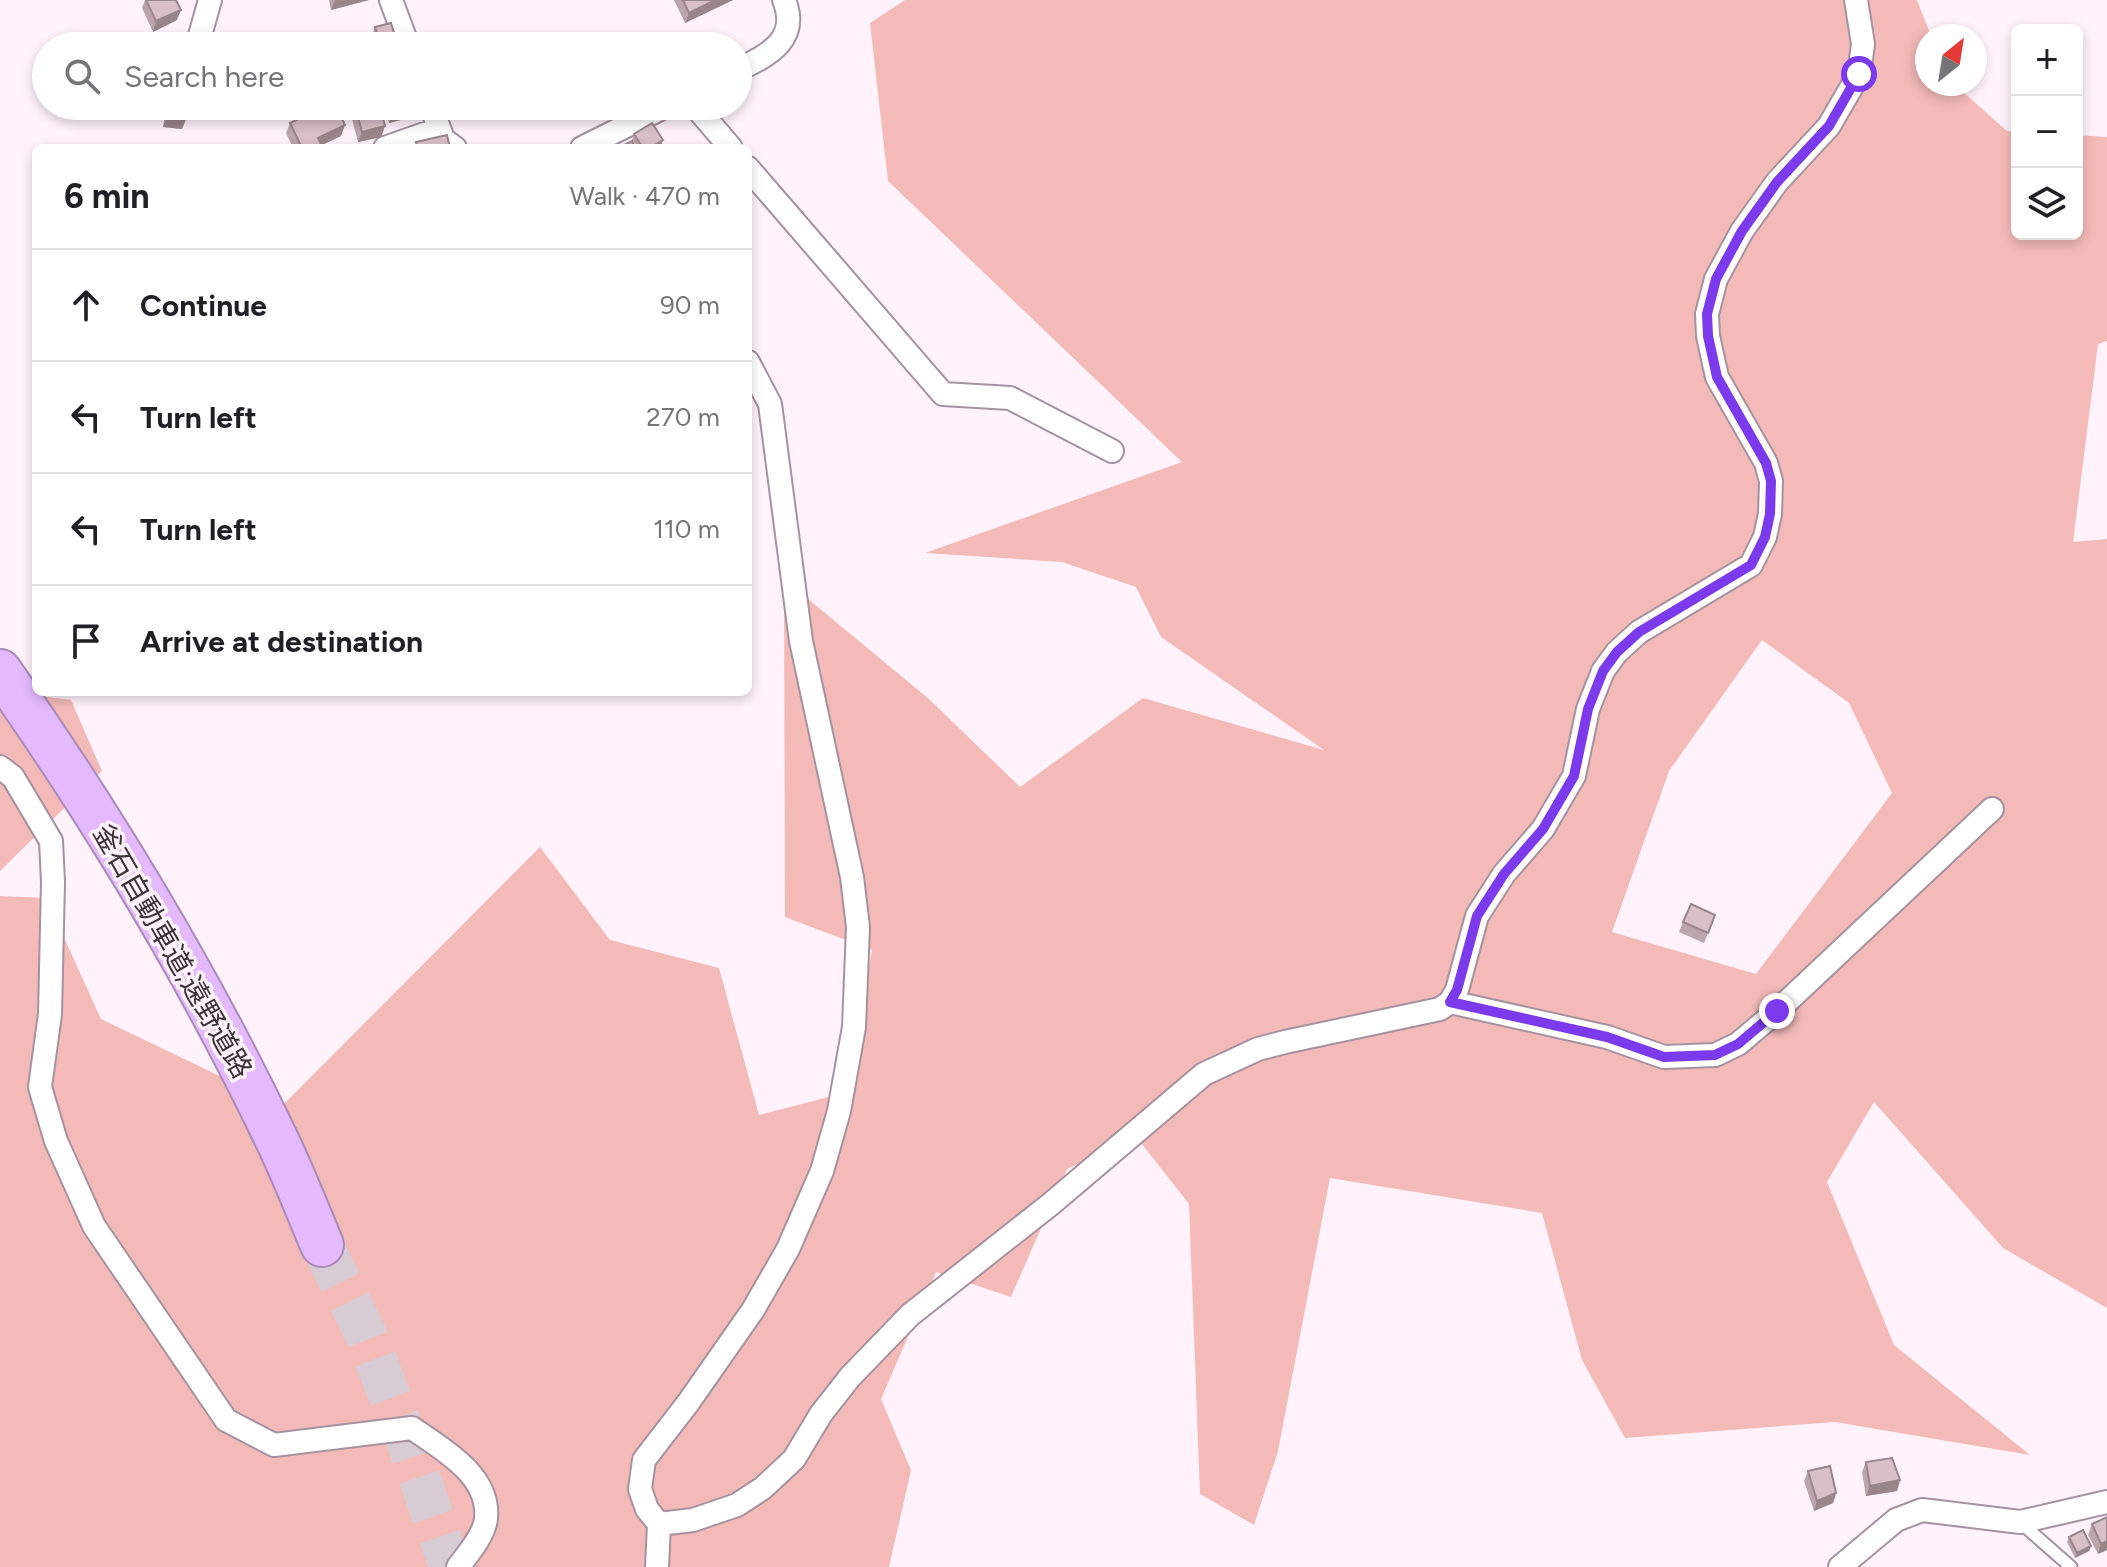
<!DOCTYPE html>
<html lang="en">
<head>
<meta charset="utf-8">
<style>
	body { margin:0; font-family:Figtree,"Noto Sans JP",sans-serif; background:#f6f6f6; color:#202124 }
	.controls { position:absolute; right:24px; top:24px; display:grid; overflow:hidden; border-radius:12px; box-shadow:0 4px 12px #0003 }
	.controls button { width:72px; height:72px; display:grid; place-items:center; padding:0; border:0; border-bottom:2px solid #e0e0e0; background:#fff; color:#202124; font:40px sans-serif }
	.compass { position:absolute; left:1915px; top:24px; width:72px; height:72px; border-radius:50%; background:#fff; box-shadow:0 4px 12px #0003; rotate:30deg }
	.stop { position:absolute; width:24px; height:24px; margin:-18px; border:6px solid #7c3aed; border-radius:50%; background:#fff }
	.stop.end { background:#7c3aed; border-color:#fff; box-shadow:0 2px 8px #0008 }
	.list { margin:0; padding:0; list-style:none }
	h2 { display:flex; justify-content:space-between; align-items:center; height:104px; margin:0; padding:0 32px; font-size:34px }
	h2 small { font-size:26px; font-weight:400; color:#757577 }
	.list li { display:grid; grid-template-columns:52px 1fr auto; gap:24px; align-items:center; box-sizing:border-box; height:112px; padding:0 32px; border-top:2px solid #e0e0e0 }
	.list b { display:block; font-size:30px; white-space:nowrap }
	.list em { font-size:26px; font-style:normal; color:#757577 }
	.icon { flex:none; width:44px; height:44px; fill:none; stroke:currentColor; stroke-width:2; stroke-linecap:round; stroke-linejoin:round }
	.map { position:relative; flex:none; width:2107px; height:1567px; overflow:hidden }
	.search { position:absolute; background:#fff; box-shadow:0 4px 12px #0003; left:32px; top:32px; width:720px; height:88px; display:flex; align-items:center; gap:20px; box-sizing:border-box; padding:0 28px; border-radius:44px; color:#757577; font-size:30px }
	.panel { position:absolute; background:#fff; box-shadow:0 4px 12px #0003; left:32px; top:144px; width:720px; height:552px; border-radius:12px }
	.map>svg:first-child { display:block }
</style>
</head>
<body>
<div class="map">
<svg width="2107" height="1567" viewBox="0 0 2107 1567">
	<rect width="100%" height="100%" fill="#fff2fb"/>
	<path fill="#f4bab8" fill-rule="evenodd" d="M 905,0 L 1917,0 L 1931,36 L 1927,36 L 1927,84 L 1954,84 L 2007,131 L 2017,132 L 2017,234 L 2077,234 L 2077,135 L 2107,137 L 2107,341 L 2098,344 L 2073,542 L 2107,539 L 2107,1308 L 2003,1248 L 1874,1102 L 1827,1182 L 1894,1345 L 2030,1455 L 1835,1422 L 1625,1438 L 1582,1360 L 1542,1213 L 1330,1178 L 1278,1451 L 1254,1525 L 1200,1494 L 1189,1204 L 1138,1139 L 1067,1169 L 1011,1297 L 936,1272 L 881,1399 L 911,1470 L 889,1567 L 0,1567 L 0,896 L 46,898 L 101,1019 L 282,1106 L 540,847 L 610,940 L 719,968 L 759,1115 L 844,1093 L 872,950 L 785,917 L 784,579 L 929,699 L 1020,787 L 1143,698 L 1324,750 L 1161,637 L 1136,587 L 1062,562 L 925,553 L 1182,462 L 888,181 L 870,23 ZM 1762,640 L 1849,703 L 1892,793 L 1756,974 L 1612,932 L 1669,771 Z
		M 0,691 L 71,700 L 102,771 L 0,871 Z"/>
	<g fill="none" stroke-linecap="round" stroke-linejoin="round">
		<path stroke="#d8ccd4" stroke-width="42" stroke-dasharray="42 21" stroke-linecap="butt" d="M 322,1245 L 367,1337 L 408,1444 L 450,1567"/>
		<defs>
			<path id="lane" d="M 2021,1523 L 2071,1567"/>
			<path id="street" d="M 391,0 L 408,46
				M 197,46 L 210,0
				M 738,70 C 768,55 800,40 784,0
				M 431,106 L 443,139 L 455,148
				M 695,106 L 731,148
				M 385,148 L 439,129
				M 582,148 L 666,106
				M 748,168 L 943,394 L 1010,398 L 1112,451
				M 0,767 L 13,777 L 51,841 L 53,882 L 50,1014 L 40,1087 L 56,1141 L 94,1226 L 226,1420 L 274,1445 L 412,1428 C 442,1449 490,1475 486,1518 C 485,1534 468,1554 458,1567
				M 1450,1002 L 1607,1037 L 1664,1057 L 1715,1055 L 1738,1044 L 1777,1011 L 1992,809
				M 659,1524 L 693,1520 L 737,1505 L 763,1488 L 794,1459 L 821,1414 L 850,1377 L 910,1315 L 1052,1203 L 1204,1074 L 1258,1049 L 1285,1042 L 1440,1009 L 1450,1002 L 1457,990 L 1477,916 L 1504,874 L 1543,829 L 1574,776 L 1588,709 L 1603,671 L 1617,652 L 1639,632 L 1751,565 L 1765,537 L 1770,514 L 1771,481 L 1766,463 L 1717,377 L 1708,336 L 1707,314 L 1716,279 L 1742,231 L 1777,182 L 1829,126 L 1859,74 L 1863,44 L 1856,0
				M 657,1567 L 659,1524 L 647,1509 L 640,1489 L 644,1460 L 688,1403 L 753,1310 L 788,1249 L 822,1171 L 839,1111 L 854,1027 L 858,927 L 852,877 L 801,641 L 770,404 L 748,362
				M 1840,1567 L 1896,1520 L 1922,1510 L 2020,1522 L 2107,1502"/>
			<path id="highway" d="M 0,671 C 104,819 198,975 276,1138 C 293,1173 307,1209 322,1245"/>
		</defs>
		<use href="#lane" stroke="#a592a0" stroke-width="15"/>
		<use href="#street" stroke="#a592a0" stroke-width="26"/>
		<use href="#highway" stroke="#a98ab9" stroke-width="46"/>
		<use href="#lane" stroke="#fff" stroke-width="11"/>
		<use href="#street" stroke="#fff" stroke-width="22"/>
		<use href="#highway" stroke="#e4b9fe" stroke-width="42"/>
	</g>
	<path fill="#bba4ab" d="M 145,0 L 176,0 L 177,20 L 153,32 L 142,8 Z
		M 329,0 L 369,0 L 331,10 Z
		M 674,0 L 733,0 L 685,23 Z
		M 375,27 L 397,42 L 396,44 L 403,46 L 378,46 L 373,32 Z
		M 166,106 L 188,106 L 186,119 L 182,129 L 163,127 Z
		M 352,106 L 380,106 L 385,126 L 381,137 L 358,142 L 350,111 Z
		M 384,106 L 417,106 L 416,116 L 389,123 Z
		M 290,123 L 341,136 L 322,145 L 323,148 L 293,148 L 286,133 Z
		M 634,134 L 663,140 L 661,145 L 657,148 L 638,148 L 632,140 Z
		M 1715,915 L 1704,943 L 1679,932 L 1683,922 Z
		M 1866,1462 L 1900,1480 L 1897,1491 L 1866,1496 L 1862,1472 Z
		M 1808,1471 L 1836,1493 L 1833,1503 L 1814,1511 L 1804,1481 Z
		M 2092,1524 L 2107,1550 L 2098,1554 L 2088,1535 Z
		M 2069,1537 L 2091,1546 L 2089,1551 L 2075,1558 L 2067,1542 Z"/>
	<path fill="#98868b" d="M 335,0 L 369,0 L 331,10 Z
		M 715,0 L 733,0 L 685,23 L 689,13 Z
		M 181,10 L 177,20 L 153,32 L 156,21 Z
		M 417,106 L 420,106 L 416,116 L 389,123 L 393,113 Z
		M 167,117 L 186,119 L 182,129 L 163,127 Z
		M 345,125 L 341,136 L 315,148 L 318,138 Z
		M 385,126 L 381,137 L 358,142 L 362,132 Z
		M 663,140 L 661,145 L 657,148 L 650,148 Z
		M 1900,1480 L 1897,1491 L 1866,1496 L 1870,1486 Z
		M 1836,1493 L 1833,1503 L 1814,1511 L 1817,1501 Z
		M 2107,1541 L 2107,1550 L 2098,1554 L 2101,1544 Z
		M 2091,1546 L 2089,1551 L 2075,1558 L 2077,1553 Z"/>
	<path fill="#d9bfc7" stroke="#98868b" stroke-width="2" d="M 146,0 L 176,0 L 181,10 L 156,21 Z
		M 683,0 L 715,0 L 689,13 Z
		M 391,23 L 397,42 L 381,46 L 375,27 Z
		M 403,43 L 403,46 L 389,46 Z
		M 168,106 L 188,106 L 186,119 L 167,117 Z
		M 326,106 L 336,106 L 345,125 L 318,138 L 323,148 L 302,148 L 290,123 Z
		M 355,106 L 380,106 L 385,126 L 362,132 Z
		M 391,106 L 417,106 L 393,113 Z
		M 652,123 L 663,140 L 650,148 L 643,148 L 634,134 Z
		M 447,135 L 450,148 L 417,148 L 416,142 Z
		M 632,141 L 635,148 L 618,148 Z
		M 1691,904 L 1715,915 L 1708,933 L 1683,922 Z
		M 1892,1458 L 1900,1480 L 1870,1486 L 1866,1462 Z
		M 1830,1466 L 1836,1493 L 1817,1501 L 1808,1471 Z
		M 2107,1517 L 2107,1541 L 2101,1544 L 2092,1524 Z
		M 2083,1530 L 2091,1546 L 2077,1553 L 2069,1537 Z"/>
	<g fill="none" stroke-linecap="round" stroke-linejoin="round">
		<path stroke="#7c3aed" stroke-width="10" d="M 1777,1011 L 1738,1044 L 1715,1055 L 1664,1057 L 1607,1037 L 1450,1002 L 1457,990 L 1477,916 L 1504,874 L 1543,829 L 1574,776 L 1588,709 L 1603,671 L 1617,652 L 1639,632 L 1751,565 L 1765,537 L 1770,514 L 1771,481 L 1766,463 L 1717,377 L 1708,336 L 1707,314 L 1716,279 L 1742,231 L 1777,182 L 1829,126 L 1859,74"/>
	</g>
	<g text-anchor="middle" stroke-width="7" stroke-linejoin="round" paint-order="stroke">
		<g font-size="28" fill="#3b3339" stroke="#fff2fb">
			<text transform="translate(173 951) rotate(60)" y="10">釜石自動車道;遠野道路</text>
		</g>
	</g>
</svg>
<div class="controls">
<button>+</button>
<button>−</button>
<button><svg class="icon" aria-label="layers" viewBox="0 0 24 24"><path d="M12 4l9 5-9 5-9-5zM3 14l9 5 9-5"/></svg></button>
</div>
<svg class="compass" viewBox="-18 -18 36 36"><path d="M0-13l5 13h-10z" fill="#e53935"/><path d="M0 13l5-13h-10z" fill="#757577"/></svg>
<div class="stop" style="left:1859px;top:74px"></div>
<div class="stop end" style="left:1777px;top:1011px"></div>
<div class="search"><svg class="icon" aria-label="search" viewBox="0 0 24 24"><circle cx="10" cy="10" r="6"/><path d="M15 15l6 6"/></svg>Search here</div>
<section class="panel">
<h2>6 min<small>Walk · 470 m</small></h2>
<ul class="list">
<li><svg class="icon" aria-label="ahead" viewBox="0 0 24 24"><path d="M12 20V5M6 11l6-6 6 6"/></svg><div><b>Continue</b></div><em>90 m</em></li>
<li><svg class="icon" aria-label="left" viewBox="0 0 24 24"><path d="M17 20v-9H6M10 6l-5 5 5 5"/></svg><div><b>Turn left</b></div><em>270 m</em></li>
<li><svg class="icon" aria-label="left" viewBox="0 0 24 24"><path d="M17 20v-9H6M10 6l-5 5 5 5"/></svg><div><b>Turn left</b></div><em>110 m</em></li>
<li><svg class="icon" aria-label="arrive" viewBox="0 0 24 24"><path d="M6 21V4h12l-3 4 3 4H6"/></svg><div><b>Arrive at destination</b></div></li>
</ul>
</section>
</div>
</body>
</html>
